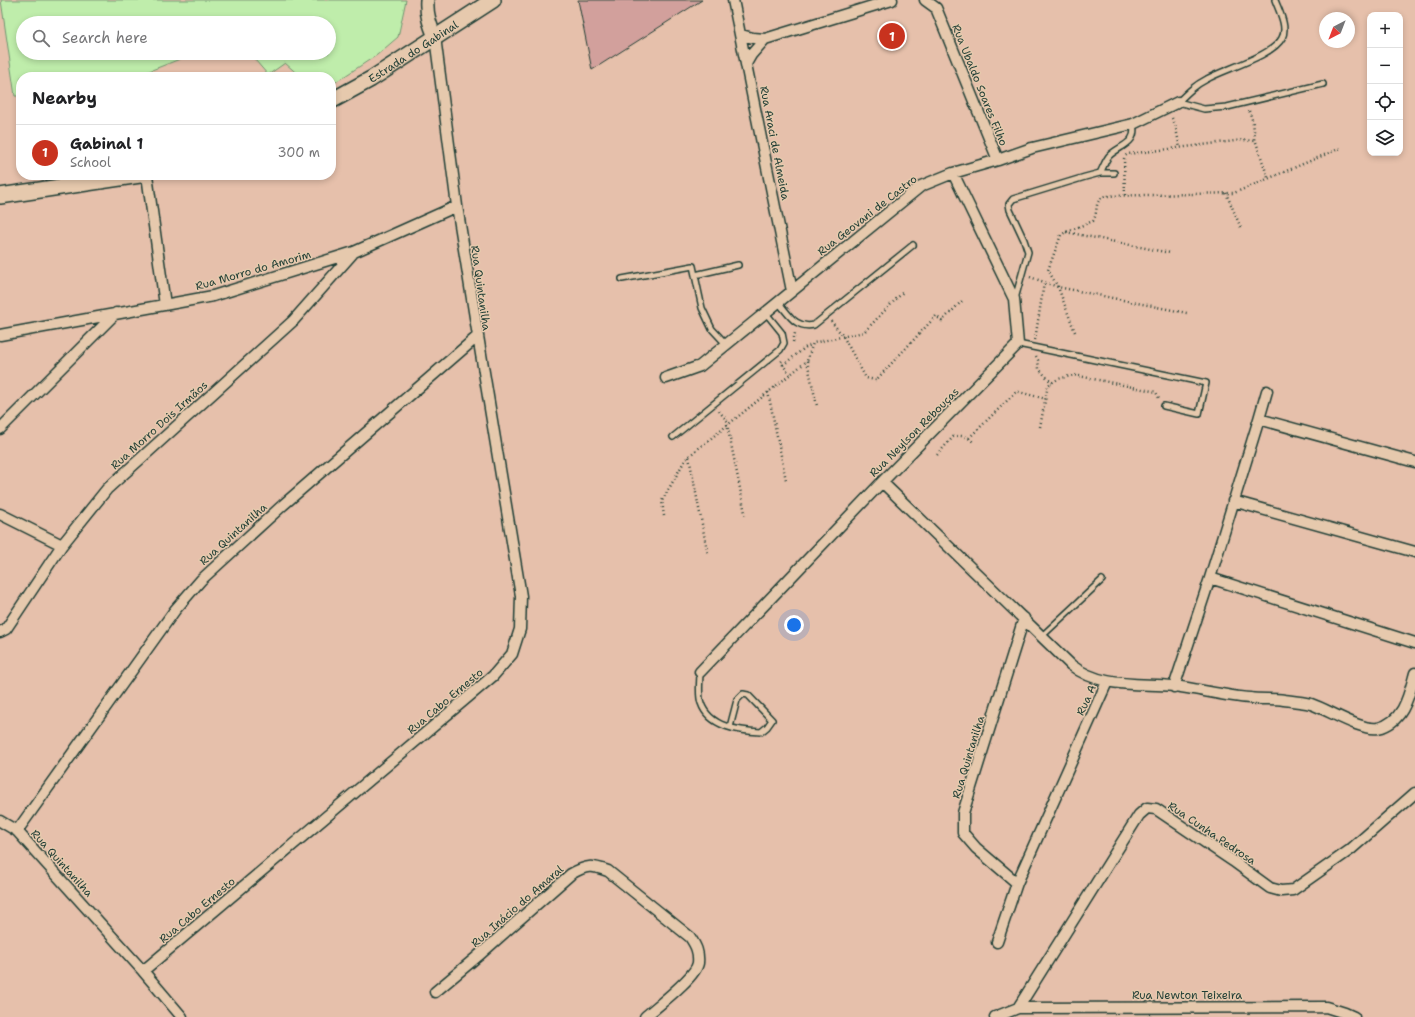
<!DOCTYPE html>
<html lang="en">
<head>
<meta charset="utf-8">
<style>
	body { margin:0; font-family:"Shantell Sans",sans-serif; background:#f6f6f6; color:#202124 }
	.controls { position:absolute; right:12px; top:12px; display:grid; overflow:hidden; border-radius:8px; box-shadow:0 2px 6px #0003 }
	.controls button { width:36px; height:36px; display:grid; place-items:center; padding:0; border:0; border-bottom:1px solid #e0e0e0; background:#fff; color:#202124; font:20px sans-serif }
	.compass { position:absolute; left:1319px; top:12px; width:36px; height:36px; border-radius:50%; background:#fff; box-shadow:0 2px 6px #0003; rotate:222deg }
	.you { position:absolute; left:794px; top:625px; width:14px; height:14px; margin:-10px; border:3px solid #fff; border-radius:50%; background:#1a73e8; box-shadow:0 0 0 6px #1a73e833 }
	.badge { display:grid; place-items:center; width:26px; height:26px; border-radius:50%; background:#c8321e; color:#fff; font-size:13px; font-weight:700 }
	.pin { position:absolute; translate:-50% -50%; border:2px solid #fff; box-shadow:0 1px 4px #0006 }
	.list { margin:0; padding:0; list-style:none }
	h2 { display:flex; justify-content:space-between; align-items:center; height:52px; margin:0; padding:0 16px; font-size:17px }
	h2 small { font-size:13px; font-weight:400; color:#757577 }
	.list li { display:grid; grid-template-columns:26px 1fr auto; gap:12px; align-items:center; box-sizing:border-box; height:56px; padding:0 16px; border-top:1px solid #e0e0e0 }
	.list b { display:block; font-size:15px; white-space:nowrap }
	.list p { margin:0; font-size:13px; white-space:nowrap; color:#757577 }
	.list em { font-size:13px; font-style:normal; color:#757577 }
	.icon { flex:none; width:22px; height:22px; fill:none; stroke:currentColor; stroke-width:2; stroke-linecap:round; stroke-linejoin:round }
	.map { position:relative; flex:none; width:1415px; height:1017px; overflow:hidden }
	.search { position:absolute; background:#fff; box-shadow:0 2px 6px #0003; left:16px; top:16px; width:320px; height:44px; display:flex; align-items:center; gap:10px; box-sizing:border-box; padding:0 14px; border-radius:22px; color:#757577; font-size:15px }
	.panel { position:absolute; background:#fff; box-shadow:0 2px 6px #0003; left:16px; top:72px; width:320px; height:108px; border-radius:16px }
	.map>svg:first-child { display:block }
</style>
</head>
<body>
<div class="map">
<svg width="1415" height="1017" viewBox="0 0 1415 1017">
	<rect width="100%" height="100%" fill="#e6c0ab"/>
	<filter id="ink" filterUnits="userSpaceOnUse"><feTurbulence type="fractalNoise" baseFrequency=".025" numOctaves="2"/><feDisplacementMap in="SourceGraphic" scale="8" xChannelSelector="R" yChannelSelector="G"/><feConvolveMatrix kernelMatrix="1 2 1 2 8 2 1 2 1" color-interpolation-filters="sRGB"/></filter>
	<g filter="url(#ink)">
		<path fill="#bfedab" stroke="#6f9570" d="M 1,0 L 406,0 L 398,37 L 377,55 L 331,85 L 331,77 L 301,77 L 285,63 L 268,75 L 249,53 L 329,53 L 329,23 L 23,23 L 23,53 L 192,53 L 185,57 L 134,77 L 21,77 L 21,96 L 15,96 Z"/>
		<path fill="#d2a09c" stroke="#1f3d34" d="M 578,0 L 702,0 L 592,70 Z"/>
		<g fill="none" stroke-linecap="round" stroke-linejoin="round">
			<defs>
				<path id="service" d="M 1275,0 C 1279,11 1288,27 1282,38 C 1273,56 1224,69 1207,79 C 1195,85 1187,93 1178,102 L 1204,109 L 1227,107 L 1323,84
					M 1100,173 C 1103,168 1105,161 1109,156 C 1120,145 1138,144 1133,124
					M 695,275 L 738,265
					M 622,279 L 693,266 L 702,308 L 712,329 L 726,344
					M 1015,299 L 1028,252 L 1024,240 L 1010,210 L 1009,204 L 1013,199 L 1085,177 L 1100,173 L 1114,173
					M 778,302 C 789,314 795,329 814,325 L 913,245
					M 1018,344 L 1206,383 L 1199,414 L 1164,406
					M 673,437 L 780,350 L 784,343 L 782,333 L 765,312
					M 1042,636 L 1102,580
					M 700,672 C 700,680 698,695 701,703 C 709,727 739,731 761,732 L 767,727 L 772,720 L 748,695 L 743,694 L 737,700 L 730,727"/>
				<path id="minor" d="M 733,0 L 792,291
					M 925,0 L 936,8 L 998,160
					M 741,35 L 753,38 L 765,39 L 892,0
					M 747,62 L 751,55 L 765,39
					M 147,175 L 165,305
					M 0,335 L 213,296 L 354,252 L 457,206
					M 666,378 L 700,366 L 921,186 L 953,173 L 998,160 L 1032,148 L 1133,124 L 1178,102
					M 1259,419 L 1415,462
					M 0,429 L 116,313
					M 882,482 L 1071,665 C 1100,688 1137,683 1173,686 C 1199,689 1224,696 1250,698 C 1261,700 1273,698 1284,700 C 1292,701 1302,702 1311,704 C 1329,710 1361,731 1378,728 C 1404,722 1409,695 1415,673
					M 1233,501 L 1415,552
					M 0,514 L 62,545
					M 1210,578 L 1415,643
					M 0,632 L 6,629 L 62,545 L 107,489 L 293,321 L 354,252
					M 700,672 L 882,482 L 1018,344 L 1014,299 L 953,173
					M 1174,687 L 1210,578 L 1259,419 L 1267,391
					M 0,821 L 17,831 L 143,971 L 182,1017
					M 17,831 L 175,610 L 201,580 L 283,505 L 478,336 L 457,206 L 435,37
					M 1017,883 L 976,848 L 963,833 L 963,813 L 1024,618
					M 997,942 L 1017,883 L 1107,682
					M 143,971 L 493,676 L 512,654 L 520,629 L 521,596 L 478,336
					M 435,992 L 478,956 L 571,874 C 587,865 591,865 608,871 L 690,937 C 696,946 699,952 698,963 C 696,977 656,1007 645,1017
					M 1018,1008 L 1326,1007 L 1345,1013 L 1354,1017
					M 995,1017 L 1018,1008 L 1139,815 L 1147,808 L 1156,809 L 1233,861 L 1270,888 L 1281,891 L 1293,890 L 1350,850 L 1415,793"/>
				<path id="tertiary" d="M 427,0 C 426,14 430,25 435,37"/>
				<g id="secondary">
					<path id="s1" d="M 331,101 L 371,79 L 493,0"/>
					<path d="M 0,196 L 140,175"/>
				</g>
			</defs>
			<use href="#service" stroke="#1f3d34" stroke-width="8"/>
			<use href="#minor" stroke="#1f3d34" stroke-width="13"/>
			<use href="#tertiary" stroke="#1f3d34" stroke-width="16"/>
			<use href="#secondary" stroke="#1f3d34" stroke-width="18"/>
			<path stroke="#1f3d34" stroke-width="2.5" stroke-dasharray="1 3" stroke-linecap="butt" d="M 1249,111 C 1253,120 1255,131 1254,141
				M 1172,118 L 1175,124 L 1180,148
				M 1226,193 L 1241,228
				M 1125,195 L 1124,159 L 1125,156 L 1128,154 L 1243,140 L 1254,141 L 1256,142 L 1268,178
				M 1066,232 L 1170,253
				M 1030,277 L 1058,287 L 1187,313
				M 831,321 L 843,336 L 866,378 L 876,380 L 936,316 L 942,321 L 964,299
				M 1075,332 L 1058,287 L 1048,270 L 1061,235 L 1066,232 L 1093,221 C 1099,211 1093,201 1105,196 L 1234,193 L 1341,148
				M 1035,340 L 1044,283
				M 793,342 L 795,333 L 794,331
				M 1036,356 L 1038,360 L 1039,369 L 1052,383
				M 782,361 L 781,362 L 790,375
				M 807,361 L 817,406
				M 783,365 L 806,347 L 812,345
				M 768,392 L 786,480
				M 719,411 L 729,423
				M 727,424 L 746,518
				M 1040,427 L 1048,385 L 1058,379 L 1074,375 L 1152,391 L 1156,392 L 1160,400
				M 969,438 L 1015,393 L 1019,392 L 1046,399
				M 937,455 L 953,437 C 960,434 969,437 973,442
				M 689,457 L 708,555
				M 664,516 L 662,501 L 685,460 L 689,456 L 807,361 L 813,343 L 864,332 L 903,292"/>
			<use href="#service" stroke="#e6c9ad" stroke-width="5"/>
			<use href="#minor" stroke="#e6c9ad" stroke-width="10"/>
			<use href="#tertiary" stroke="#e6c9ad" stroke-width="13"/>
			<use href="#secondary" stroke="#e6c9ad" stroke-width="15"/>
		</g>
	</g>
	<g text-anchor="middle" stroke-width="3" stroke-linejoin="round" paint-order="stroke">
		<g font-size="11" fill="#1f3d34" stroke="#e6c9ad">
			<text dy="4" stroke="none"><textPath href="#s1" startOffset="96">Estrada do Gabinal</textPath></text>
			<text transform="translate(980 85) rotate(68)" y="4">Rua Ubaldo Soares Filho</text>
			<text transform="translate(775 143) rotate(79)" y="4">Rua Araci de Almeida</text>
			<text transform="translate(867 215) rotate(-38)" y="4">Rua Geovani de Castro</text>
			<text transform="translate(253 270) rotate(-16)" y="4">Rua Morro do Amorim</text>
			<text transform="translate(481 288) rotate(82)" y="4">Rua Quintanilha</text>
			<text transform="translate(159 425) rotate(-42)" y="4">Rua Morro Dois Irmãos</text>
			<text transform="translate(914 432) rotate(-45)" y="4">Rua Neylson Rebouças</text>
			<text transform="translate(233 534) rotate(-42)" y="4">Rua Quintanilha</text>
			<text transform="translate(1086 700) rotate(-66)" y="4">Rua A</text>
			<text transform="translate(445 701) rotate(-40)" y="4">Rua Cabo Ernesto</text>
			<text transform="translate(968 757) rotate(-73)" y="4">Rua Quintanilha</text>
			<text transform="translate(1212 833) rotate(34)" y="4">Rua Cunha Pedrosa</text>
			<text transform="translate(62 863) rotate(48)" y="4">Rua Quintanilha</text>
			<text transform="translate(517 906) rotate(-41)" y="4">Rua Inácio do Amaral</text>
			<text transform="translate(197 910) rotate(-40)" y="4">Rua Cabo Ernesto</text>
			<text x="1187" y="999">Rua Newton Teixeira</text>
		</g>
	</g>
</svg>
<div class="controls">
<button>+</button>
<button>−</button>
<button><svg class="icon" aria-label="locate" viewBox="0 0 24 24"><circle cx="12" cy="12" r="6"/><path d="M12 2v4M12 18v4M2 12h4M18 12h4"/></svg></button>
<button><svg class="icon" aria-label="layers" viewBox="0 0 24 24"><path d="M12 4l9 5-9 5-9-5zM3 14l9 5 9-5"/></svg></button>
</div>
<svg class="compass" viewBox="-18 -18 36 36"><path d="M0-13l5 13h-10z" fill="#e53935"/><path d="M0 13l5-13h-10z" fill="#757577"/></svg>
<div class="you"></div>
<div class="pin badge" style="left:892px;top:36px">1</div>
<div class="search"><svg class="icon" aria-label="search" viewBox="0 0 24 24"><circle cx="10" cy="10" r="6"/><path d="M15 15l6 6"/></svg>Search here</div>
<section class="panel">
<h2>Nearby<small></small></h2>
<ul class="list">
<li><span class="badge">1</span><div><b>Gabinal 1</b><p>School</p></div><em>300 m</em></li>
</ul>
</section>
</div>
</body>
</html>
